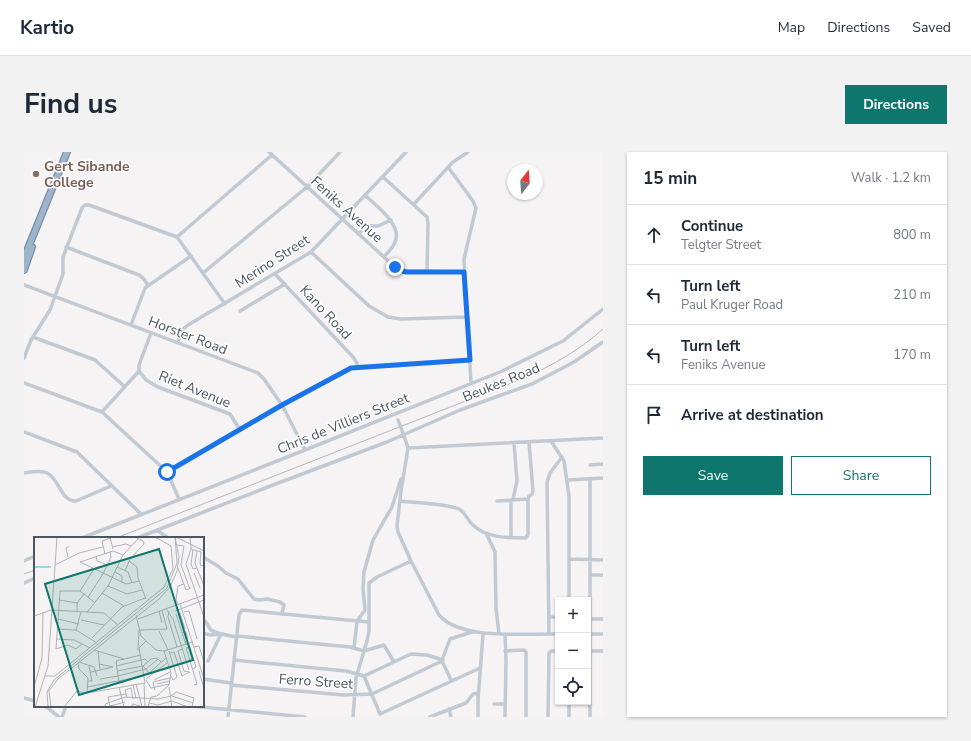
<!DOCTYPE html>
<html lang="en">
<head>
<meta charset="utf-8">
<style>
	body { margin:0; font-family:"Nunito Sans",sans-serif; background:#f2f2f3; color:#1f2937 }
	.controls { position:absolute; right:12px; bottom:12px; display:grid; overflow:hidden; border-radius:0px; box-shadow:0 1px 3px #0004 }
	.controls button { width:36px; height:36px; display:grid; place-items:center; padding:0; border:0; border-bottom:1px solid #e0e1e3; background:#fff; color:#1f2937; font:20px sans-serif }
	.compass { position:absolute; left:483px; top:12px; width:36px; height:36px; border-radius:50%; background:#fff; box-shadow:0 1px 3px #0004; rotate:17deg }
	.stop { position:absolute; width:12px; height:12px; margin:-9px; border:3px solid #1a73e8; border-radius:50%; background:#fff }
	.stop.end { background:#1a73e8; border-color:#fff; box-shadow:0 1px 4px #0008 }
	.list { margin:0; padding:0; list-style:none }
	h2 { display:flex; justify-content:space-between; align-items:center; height:52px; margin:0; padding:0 16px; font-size:17px }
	h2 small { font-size:13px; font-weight:400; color:#747a83 }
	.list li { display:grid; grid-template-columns:26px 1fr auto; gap:12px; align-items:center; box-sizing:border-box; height:60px; padding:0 16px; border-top:1px solid #e0e1e3 }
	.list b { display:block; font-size:15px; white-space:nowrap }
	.list p { margin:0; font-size:13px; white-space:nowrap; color:#747a83 }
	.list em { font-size:13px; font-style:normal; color:#747a83 }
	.actions { display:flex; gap:8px; padding:12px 16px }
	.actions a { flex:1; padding:9px 0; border:1px solid #0f766e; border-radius:0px; text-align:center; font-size:14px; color:#0f766e }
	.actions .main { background:#0f766e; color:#fff }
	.icon { flex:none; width:22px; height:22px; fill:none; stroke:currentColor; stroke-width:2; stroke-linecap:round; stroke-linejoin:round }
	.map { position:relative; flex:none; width:579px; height:565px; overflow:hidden; border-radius:0px }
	header { display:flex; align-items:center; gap:24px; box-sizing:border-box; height:56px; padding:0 20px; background:#fff; border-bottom:1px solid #e0e1e3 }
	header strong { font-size:19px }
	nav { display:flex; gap:22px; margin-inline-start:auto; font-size:14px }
	.intro { display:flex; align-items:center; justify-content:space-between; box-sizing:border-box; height:96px; padding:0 24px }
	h1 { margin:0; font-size:28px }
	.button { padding:10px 18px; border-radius:0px; background:#0f766e; color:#fff; font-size:14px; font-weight:700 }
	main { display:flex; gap:24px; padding:0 24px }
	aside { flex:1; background:#fff; border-radius:0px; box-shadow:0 1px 3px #0004 }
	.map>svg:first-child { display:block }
</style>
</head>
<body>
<header>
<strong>Kartio</strong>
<nav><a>Map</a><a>Directions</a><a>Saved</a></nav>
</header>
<div class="intro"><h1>Find us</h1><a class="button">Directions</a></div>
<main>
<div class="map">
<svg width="579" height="565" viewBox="0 0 579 565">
	<rect width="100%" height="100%" fill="#f5f3f3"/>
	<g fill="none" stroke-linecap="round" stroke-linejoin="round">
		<defs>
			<path id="trunk" d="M 0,106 L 43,0
				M 0,118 L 8,95"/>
		</defs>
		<use href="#trunk" stroke="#7690ad" stroke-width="8"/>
		<path stroke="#c1cad2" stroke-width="3.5" d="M 245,0 L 373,117 L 382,119 L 440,120
			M 424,15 L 449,49 L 452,56 L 440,107 L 447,232
			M 359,25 L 403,65 L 404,72 L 403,120
			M 341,43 C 352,54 379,73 371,90 C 369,96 363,101 360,105
			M 390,52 L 429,10 L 444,0
			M 334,82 L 343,74 L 354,74 L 367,68
			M 153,85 L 248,3
			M 42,95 L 115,123 L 119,126 L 124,133
			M 287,100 L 345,154 L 364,165 L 377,167 L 442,165
			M 179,121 L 283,35 L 316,0
			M 251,122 L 329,205 L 333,211 L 333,215
			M 0,133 L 234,221 L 240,227 L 258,253 L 281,298
			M 216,159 L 261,132
			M 107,173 L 121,136 L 167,104
			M 9,185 L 71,208 L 100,234
			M 154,191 L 157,179 L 164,173 L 287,100 L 382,0
			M 0,206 L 7,188 L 26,158 L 39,122 L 39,105 L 58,56 L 61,53 L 65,53 L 153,85 L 201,152
			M 115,219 L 122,228 L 134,235 L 206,262 L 216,278
			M 0,231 L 78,260 L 143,320 L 155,347
			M 78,260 L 115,219 L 115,213 L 127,181
			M 0,280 L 53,300 L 117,362
			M 380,284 L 384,296 L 377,339 L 373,374 L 374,380 L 387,409 L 415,463 C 437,489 502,481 534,482
			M 527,289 L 540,309 L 545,344 L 545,448
			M 384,296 L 579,286
			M 566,313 L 579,312
			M 143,320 L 258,253 L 327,216 L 446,208
			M 0,321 C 7,320 16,318 23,321 C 35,326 37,350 52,349 L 87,334
			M 566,327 L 566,499
			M 544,328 L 579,326
			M 489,347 L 493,329 L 490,291
			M 487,348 L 487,385
			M 376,349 C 392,351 420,351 435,357 C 442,361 443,368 449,373 C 462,386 484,386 502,386 L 504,382 L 504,348 L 505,344 L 508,342 L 509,339 L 505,290
			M 473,349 L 504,347
			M 133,378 L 144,386
			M 463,383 L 471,400 L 472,456 L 475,482
			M 58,386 L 281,298 L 476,220 L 539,189 L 579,157
			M 113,386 L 249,333 L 363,290 L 436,258 L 508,232 L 550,210 L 579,190
			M 179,405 L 194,414 L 202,421 L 214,427 L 230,447 L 235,448 L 244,447 L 256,450 L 260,453 L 258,461
			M 545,407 L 579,408
			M 0,409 L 11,404
			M 566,423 L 579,423
			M 0,431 L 11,426
			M 525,465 L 534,465
			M 179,467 C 184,471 184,475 187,478 C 191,481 207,484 213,485
			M 566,467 L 579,467
			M 179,481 L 186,483 L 196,482
			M 481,482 L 482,509 L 481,565
			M 525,482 L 523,330 L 526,321 L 538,305
			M 564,482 L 579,482
			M 213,484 L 326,495 L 340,499
			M 330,496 L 333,469 L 341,458 L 339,436 L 340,420 L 349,388 L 368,355 L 377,327
			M 340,499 L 360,493 L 370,510
			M 481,499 L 500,498 L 502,500 L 502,565
			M 210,508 L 322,519 L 340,524 L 356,562 L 456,516
			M 418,508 L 426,487 L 448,480
			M 184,509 L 197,482
			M 340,524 L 387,502 L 403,503 L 419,508
			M 179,527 L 207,531
			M 207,533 L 319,543 L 348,542 L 418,509 L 427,528
			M 0,546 L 11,549
			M 470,552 L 481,552
			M 21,554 L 35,565
			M 167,554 L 281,565
			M 425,557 L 427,565
			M 38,565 L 42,554
			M 204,565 L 215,463 L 218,458 L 345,470
			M 329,565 L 332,526 L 343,489 L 345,479 L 345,431 L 353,425 L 387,409
			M 406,565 L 442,551 L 449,542 L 454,541
			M 454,565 L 454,548 L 459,482
			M 524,565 L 525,501 L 527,499 L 534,499
			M 545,565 L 545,550
			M 566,565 L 566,499 L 579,499"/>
		<use href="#trunk" stroke="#9fb4c9" stroke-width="5.5"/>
		<path stroke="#b5b8bd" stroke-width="1" d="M 92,386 L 503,225 C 530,212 556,198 579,177
			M 0,422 L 11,418"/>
		<path stroke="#c1cad2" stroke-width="3.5" d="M 374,268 L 380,284"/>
	</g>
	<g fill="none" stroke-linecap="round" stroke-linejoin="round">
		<path stroke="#1a73e8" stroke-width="5" d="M 143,320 L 258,253 L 327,216 L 446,208 L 440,120 L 382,120 L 375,118 L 371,115"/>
	</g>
	<circle fill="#8d6e63" stroke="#fff" stroke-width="1.5" cx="12" cy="22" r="4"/>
	<g text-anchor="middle" stroke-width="3" stroke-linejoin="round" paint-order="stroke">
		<g font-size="14" font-weight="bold" fill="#785e54" stroke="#fff" text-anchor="start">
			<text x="20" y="19">Gert Sibande<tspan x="20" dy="16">College</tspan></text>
		</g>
		<g font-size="14" fill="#4a5661" stroke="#fff">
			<text transform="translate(323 57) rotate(42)" y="5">Feniks Avenue</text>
			<text transform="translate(248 109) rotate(-33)" y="5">Merino Street</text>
			<text transform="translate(302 160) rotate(47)" y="5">Kano Road</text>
			<text transform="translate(164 183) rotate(21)" y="5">Horster Road</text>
			<text transform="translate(477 230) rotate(-22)" y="5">Beukes Road</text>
			<text transform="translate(171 237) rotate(22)" y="5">Riet Avenue</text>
			<text transform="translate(319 271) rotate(-22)" y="5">Chris de Villiers Street</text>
			<text transform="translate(292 529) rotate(4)" y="5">Ferro Street</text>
		</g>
	</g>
	<g transform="translate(10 385)">
		<rect width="170" height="170" fill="#f5f3f3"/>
		<path fill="none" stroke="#90daee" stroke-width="2" d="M 1,30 L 17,30"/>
		<path fill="none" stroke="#b1b4b9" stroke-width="1" d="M 76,0 L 79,12M 142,0 L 170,14M 156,0 L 157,12 L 152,27 L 170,80M 143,8 L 150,9 L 147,28 L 156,52M 78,10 L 92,7 L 97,9M 157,12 L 167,15 L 166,26 L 167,29 L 170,28M 159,13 L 157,27 L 159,32 L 163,31M 163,14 L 161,26 L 170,49M 71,17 L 68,4 L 79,0M 89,18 L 79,14 L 46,25 L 92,47 L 105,44M 62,19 L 63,24 L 73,28M 34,20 L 32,11 L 35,9M 95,24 L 103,30 L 104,41 L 112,62M 21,28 L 45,16 L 69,10M 83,30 L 94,35 L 98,46M 144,31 L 152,53 L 157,51M 91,34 L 96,22 L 110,7 L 109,4 L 103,1M 81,35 L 88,39 L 88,46M 160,36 L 166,51M 74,49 L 93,57 L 108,53M 46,54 L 60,32M 68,56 L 90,69M 54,60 L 69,37 L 77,20 L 76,15M 25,63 L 44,66M 144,67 L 142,62 L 144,49 L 150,47M 146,67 L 170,142M 132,72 L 139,82 L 155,133M 43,74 L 43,66 L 50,57M 125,74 L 128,86M 135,74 L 134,80 L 143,110M 141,74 L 170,63M 53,75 L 74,49 L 89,18 L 106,0M 150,75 L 155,74 L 163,102M 146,76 L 151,92M 142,77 L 152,108M 102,78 L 107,99 L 122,113 L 130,114 L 159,105M 0,79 L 17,73 L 70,76 L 84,88M 24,82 L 45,87M 104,82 L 170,58M 47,83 L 70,88M 23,92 L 42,93 L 63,106M 42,93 L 47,75M 106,93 L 133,92 L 128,73M 125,94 L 134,113M 148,96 L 152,95 L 154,102 L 151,105M 58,101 L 88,70 L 111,61M 23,102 L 40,103 L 56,111M 48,107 L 42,112 L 34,108 L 22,112 L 26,54 L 46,54 L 60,65M 160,110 L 165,109 L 170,125M 148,112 L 144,114 L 150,134 L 155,135M 60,113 L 90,122M 104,113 L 105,93M 64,114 L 66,132M 135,114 L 143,140 L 139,143 L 137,139M 136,116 L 140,115 L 148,139 L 156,135M 45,125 L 60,130 L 63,139M 44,126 L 45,132 L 54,141 L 53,156 L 111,146 L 105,111 L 112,104M 65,127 L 79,130M 82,129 L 111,122 L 114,125M 109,129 L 117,122 L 124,121M 159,132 L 162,130 L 156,110 L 152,111 L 163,147 L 160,148M 83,134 L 109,129 L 115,136 L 132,121M 165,134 L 169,148M 57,135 L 79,130M 11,139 L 21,139 L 130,50 L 139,32 L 137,9 L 121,0M 84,139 L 112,132 L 124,122 L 127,125M 66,142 L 84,139M 112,142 L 133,126M 112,143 L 117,151 L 135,147M 120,143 L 136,135M 54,144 L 58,144 L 55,129M 85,146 L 82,124 L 107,118M 110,146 L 111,170M 99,147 L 102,162M 102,147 L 108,170M 123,147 L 136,144M 0,150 L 8,121 L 9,75M 53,150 L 110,139M 85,150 L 90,170M 135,150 L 138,170M 121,153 L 119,145 L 136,141M 92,157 L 91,153 L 97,151 L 99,162M 137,159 L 142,155 L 160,161 L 158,170M 138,159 L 159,166M 115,166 L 124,168 L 138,164 L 154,170M 76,169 L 91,165M 1,170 L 14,129 L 23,0M 14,170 L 13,155 L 20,143 L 133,51 L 143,26 L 141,0M 17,170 L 15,154 L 24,142 L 125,62 L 136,50 L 143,34 L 145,20 L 141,0M 30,170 L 43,154 L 53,156M 71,170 L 71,167 L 91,160 L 124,162 L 137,159M 76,170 L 74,160 L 92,157 L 93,160M 97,170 L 99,167 L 109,170M 114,170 L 117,160 L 123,159 L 135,148 L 137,136 L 130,114"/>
		<path fill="#0f766e" fill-opacity="0.15" stroke="#0f766e" stroke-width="2" d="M 125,12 L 159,123 L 45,158 L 11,47 Z"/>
		<rect width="170" height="170" fill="none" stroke="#4a5661" stroke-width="2"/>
	</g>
</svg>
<div class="controls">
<button>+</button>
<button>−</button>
<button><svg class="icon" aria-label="locate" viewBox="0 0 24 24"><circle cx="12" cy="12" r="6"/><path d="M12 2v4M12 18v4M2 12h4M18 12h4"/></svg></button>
</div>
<svg class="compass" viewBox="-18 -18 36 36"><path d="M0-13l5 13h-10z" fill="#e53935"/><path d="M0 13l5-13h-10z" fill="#747a83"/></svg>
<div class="stop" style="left:143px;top:320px"></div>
<div class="stop end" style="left:371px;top:115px"></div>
</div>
<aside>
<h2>15 min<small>Walk · 1.2 km</small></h2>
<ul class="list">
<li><svg class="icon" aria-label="ahead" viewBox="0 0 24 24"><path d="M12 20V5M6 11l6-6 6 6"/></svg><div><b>Continue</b><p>Telgter Street</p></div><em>800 m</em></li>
<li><svg class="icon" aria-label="left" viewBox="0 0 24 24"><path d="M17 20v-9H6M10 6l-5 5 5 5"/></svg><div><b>Turn left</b><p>Paul Kruger Road</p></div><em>210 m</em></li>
<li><svg class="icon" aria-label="left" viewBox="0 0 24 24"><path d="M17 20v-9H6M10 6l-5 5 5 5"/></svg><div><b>Turn left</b><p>Feniks Avenue</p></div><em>170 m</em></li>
<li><svg class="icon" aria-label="arrive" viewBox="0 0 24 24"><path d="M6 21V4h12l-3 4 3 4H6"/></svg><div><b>Arrive at destination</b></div></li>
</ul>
<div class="actions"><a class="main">Save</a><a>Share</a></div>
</aside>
</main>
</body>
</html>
